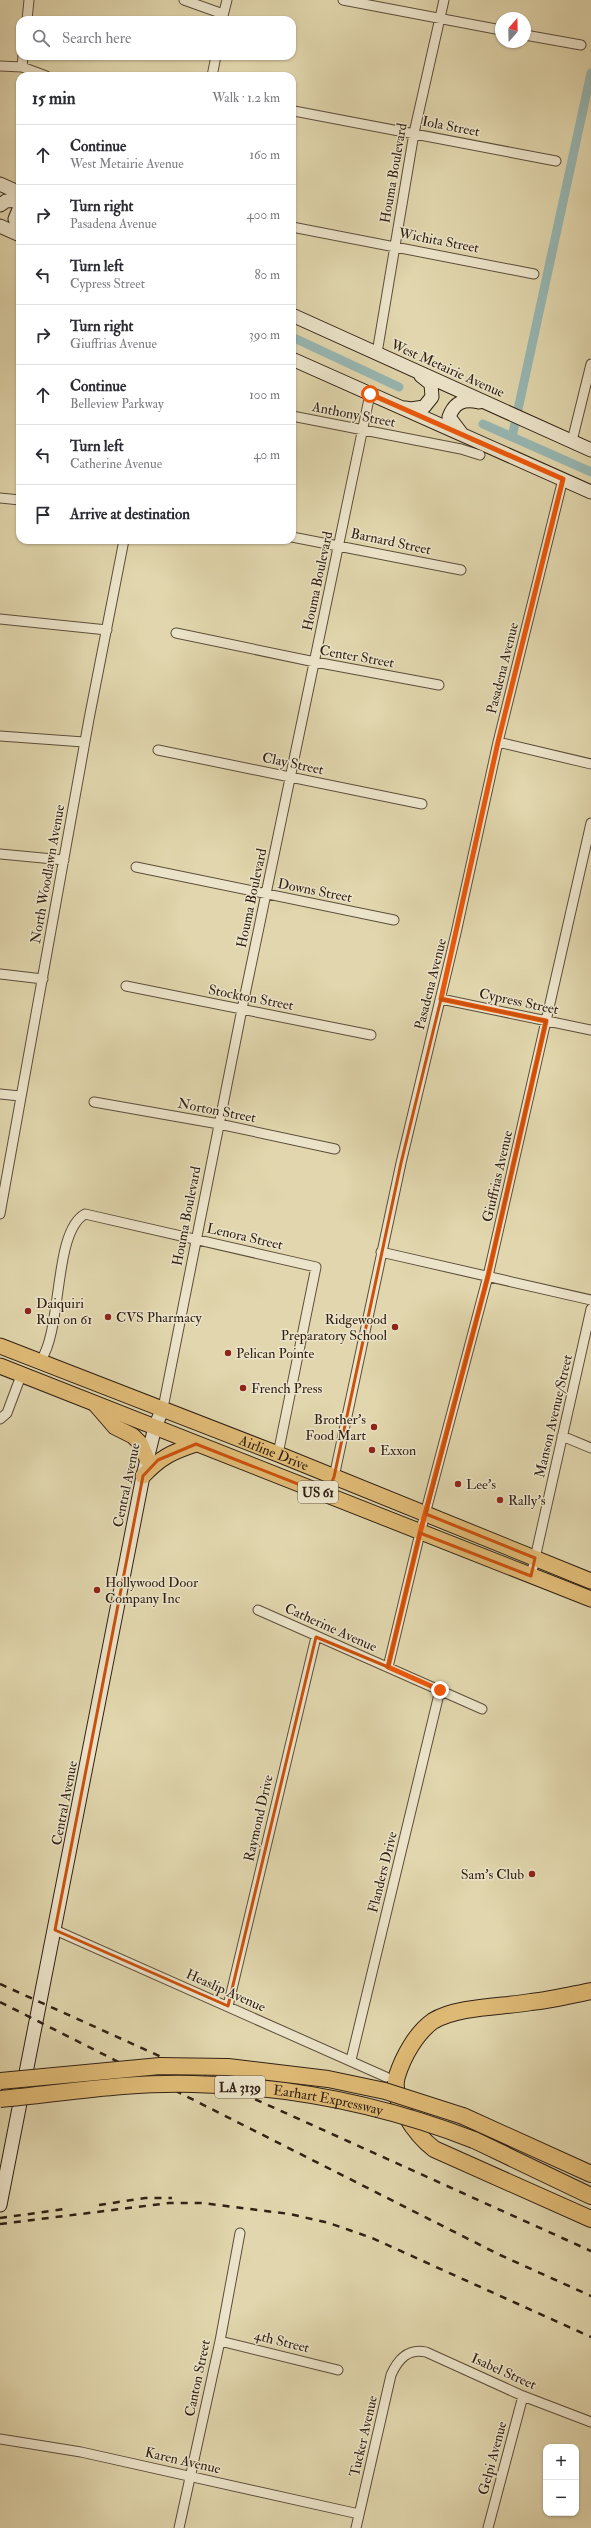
<!DOCTYPE html>
<html lang="en">
<head>
<meta charset="utf-8">
<style>
	body { margin:0; font-family:"IM FELL Double Pica",serif; background:#f7f7f7; color:#2b2b33 }
	.controls { position:absolute; right:12px; bottom:12px; display:grid; overflow:hidden; border-radius:8px; box-shadow:0 1px 3px #0004 }
	.controls button { width:36px; height:36px; display:grid; place-items:center; padding:0; border:0; border-bottom:1px solid #e1e1e2; background:#fff; color:#2b2b33; font:20px sans-serif }
	.compass { position:absolute; left:495px; top:12px; width:36px; height:36px; border-radius:50%; background:#fff; box-shadow:0 1px 3px #0004; rotate:20deg }
	.stop { position:absolute; width:12px; height:12px; margin:-9px; border:3px solid #ea580c; border-radius:50%; background:#fff }
	.stop.end { background:#ea580c; border-color:#fff; box-shadow:0 1px 4px #0008 }
	.list { margin:0; padding:0; list-style:none }
	h2 { display:flex; justify-content:space-between; align-items:center; height:52px; margin:0; padding:0 16px; font-size:17px }
	h2 small { font-size:13px; font-weight:400; color:#7c7c81 }
	.list li { display:grid; grid-template-columns:26px 1fr auto; gap:12px; align-items:center; box-sizing:border-box; height:60px; padding:0 16px; border-top:1px solid #e1e1e2 }
	.list b { display:block; font-size:15px; white-space:nowrap }
	.list p { margin:0; font-size:13px; white-space:nowrap; color:#7c7c81 }
	.list em { font-size:13px; font-style:normal; color:#7c7c81 }
	.icon { flex:none; width:22px; height:22px; fill:none; stroke:currentColor; stroke-width:2; stroke-linecap:round; stroke-linejoin:round }
	.map { position:relative; flex:none; width:591px; height:2528px; overflow:hidden }
	.search { position:absolute; background:#fff; box-shadow:0 1px 3px #0004; left:16px; top:16px; width:280px; height:44px; display:flex; align-items:center; gap:10px; box-sizing:border-box; padding:0 14px; border-radius:12px; color:#7c7c81; font-size:15px }
	.panel { position:absolute; background:#fff; box-shadow:0 1px 3px #0004; left:16px; top:72px; width:280px; height:472px; border-radius:12px }
	.map>svg:first-child { display:block }
</style>
</head>
<body>
<div class="map">
<svg width="591" height="2528" viewBox="0 0 591 2528">
	<rect width="100%" height="100%" fill="#e1d6ad"/>
	<filter id="stains"><feTurbulence type="fractalNoise" baseFrequency=".005" numOctaves="4"/><feColorMatrix values="0 0 0 0 .2 0 0 0 0 .09 0 0 0 0 .02 0 0 0 .5 -.17"/></filter>
	<radialGradient id="worn" r=".72"><stop offset=".6" stop-color="#630" stop-opacity="0"/><stop offset="1" stop-color="#630" stop-opacity=".3"/></radialGradient>
	<g fill="none" stroke-linecap="round" stroke-linejoin="round">
		<path stroke="#97b7b3" stroke-width="9" d="M 292,337 L 399,387
			M 483,424 L 591,472
			M 512,437 L 591,73"/>
		<defs>
			<path id="minor" d="M 184,0 L 223,14
				M 343,0 L 501,30
				M 27,20 L 29,0
				M 222,20 L 227,0
				M 525,35 L 581,45
				M 0,66 L 22,67 L 46,76
				M 22,67 L 23,56
				M 212,76 L 216,56
				M 294,111 L 556,161
				M 292,227 L 534,274
				M 377,353 L 414,133 L 444,0
				M 292,416 L 461,449 L 480,455
				M 572,441 L 591,364
				M 0,498 L 20,500
				M 292,537 L 461,570
				M 0,619 L 107,630
				M 176,633 L 315,662 L 439,685
				M 0,736 L 84,742
				M 498,742 L 591,764
				M 158,750 L 422,804
				M 0,854 L 64,860
				M 136,867 L 394,920
				M 0,974 L 43,979
				M 126,986 L 371,1035
				M 441,999 L 591,1030
				M 0,1094 L 20,1096
				M 94,1102 L 219,1124 L 335,1149
				M 0,1214 L 89,719 L 124,540
				M 381,1252 L 591,1300
				M 41,1360 C 63,1327 53,1232 85,1214 L 316,1267 L 278,1454
				M 163,1408 L 242,1009 L 370,394
				M 0,1419 L 7,1413 L 22,1373
				M 562,1436 L 591,1448
				M 326,1495 L 334,1477 L 401,1163 L 456,933 L 498,742 L 563,479
				M 531,1576 L 591,1309
				M 258,1610 L 482,1709
				M 388,1667 L 420,1533 L 488,1276 L 591,823
				M 55,1930 L 386,2077
				M 228,2006 L 316,1637
				M 351,2060 L 440,1690
				M 220,2341 L 338,2370
				M 0,2439 L 81,2452 L 359,2514
				M 179,2528 L 220,2341 L 240,2233
				M 356,2528 L 391,2375 C 398,2359 408,2348 426,2352 L 523,2396 L 591,2422
				M 488,2528 L 523,2396"/>
			<path id="secondary" d="M 0,184 L 20,193
				M 0,205 L 6,201 L 20,200
				M 20,207 L 15,219 L 20,227
				M 0,226 L 20,235
				M 292,315 L 591,450
				M 292,359 L 591,492
				M 405,408 L 411,409 L 424,407 L 432,397 L 431,384 L 421,376
				M 461,433 L 449,417 C 454,403 463,398 479,402
				M 0,2205 L 143,1476 L 155,1427 L 163,1408"/>
			<g id="trunk">
				<path id="s1" d="M 0,1346 L 278,1454 L 591,1581"/>
				<path d="M 0,1366 L 591,1599"/>
				<path d="M 96,1405 L 115,1427 L 133,1436 L 140,1443 L 147,1459"/>
				<path d="M 143,1476 C 161,1457 172,1452 196,1444"/>
			</g>
			<path id="motorway" d="M 591,1991 C 571,1995 551,2000 531,2002 C 503,2007 458,2006 433,2021 C 416,2033 403,2057 397,2076 C 390,2100 416,2135 434,2149 L 591,2219
				M 463,2116 L 591,2174
				M 474,2140 L 591,2196"/>
		</defs>
		<use href="#minor" stroke="#5c4e3a" stroke-width="11"/>
		<use href="#secondary" stroke="#302114" stroke-width="15"/>
		<use href="#trunk" stroke="#302114" stroke-width="17"/>
		<use href="#motorway" stroke="#302114" stroke-width="18"/>
		<use href="#minor" stroke="#ece4ca" stroke-width="9"/>
		<use href="#secondary" stroke="#ece4ca" stroke-width="13"/>
		<use href="#trunk" stroke="#e0bb76" stroke-width="15"/>
		<use href="#motorway" stroke="#e0bb76" stroke-width="16"/>
		<path stroke="#302114" stroke-width="2.5" stroke-dasharray="7 7" stroke-linecap="butt" d="M 0,1984 L 591,2251
			M 0,2002 L 500,2255 L 591,2296
			M 99,2205 L 145,2198 L 172,2198
			M 0,2218 L 65,2209
			M 0,2224 L 169,2203 L 202,2203 L 290,2214 L 329,2223 L 372,2238 L 591,2337"/>
		<defs>
			<g id="motorway-bridge">
				<path d="M 0,2081 L 160,2066 L 228,2067 L 328,2079 L 385,2091 L 463,2116"/>
				<path id="s2" d="M 0,2099 C 64,2093 129,2082 193,2084 C 290,2086 384,2105 474,2140"/>
			</g>
		</defs>
		<use href="#motorway-bridge" stroke="#302114" stroke-width="18" stroke-linecap="butt"/>
		<use href="#motorway-bridge" stroke="#e0bb76" stroke-width="16"/>
	</g>
	<g fill="none" stroke-linecap="round" stroke-linejoin="round">
		<path stroke="#ea580c" stroke-width="5" d="M 370,394 L 563,479 L 498,742 L 441,999 L 546,1021 L 488,1276 L 420,1533 L 388,1667 L 440,1690"/>
	</g>
	<path fill="none" stroke="#cc510d" stroke-width="3" stroke-linejoin="round" d="M 441,999 L 546,1021 L 488,1276 L 426,1514 L 535,1558 L 531,1576 L 420,1533 L 388,1667 L 316,1637 L 228,2006 L 55,1930 L 143,1476 L 158,1460 L 196,1444 L 326,1495 L 334,1477 L 401,1163 Z"/>
	<g fill="#8f2418" stroke="#ece4ca" stroke-width="1.5">
		<circle cx="28" cy="1311" r="4"/>
		<circle cx="108" cy="1317" r="4"/>
		<circle cx="395" cy="1327" r="4"/>
		<circle cx="228" cy="1353" r="4"/>
		<circle cx="243" cy="1388" r="4"/>
		<circle cx="374" cy="1427" r="4"/>
		<circle cx="372" cy="1450" r="4"/>
		<circle cx="458" cy="1484" r="4"/>
		<circle cx="500" cy="1500" r="4"/>
		<circle cx="97" cy="1590" r="4"/>
		<circle cx="532" cy="1874" r="4"/>
	</g>
	<g text-anchor="middle" stroke-width="3" stroke-linejoin="round" paint-order="stroke">
		<g fill="#ece4ca" stroke="#685c4b" stroke-width="1">
			<rect x="298" y="1481" width="40" height="22" rx="3"/>
			<rect x="215" y="2076" width="50" height="22" rx="3"/>
		</g>
		<g font-size="13" font-weight="bold" fill="#302114">
			<text x="318" y="1497">US 61</text>
			<text x="240" y="2092">LA 3139</text>
		</g>
		<g font-size="14" fill="#302114" stroke="#ece4ca">
			<text transform="translate(451 126) rotate(11)" y="5">Iola Street</text>
			<text transform="translate(393 173) rotate(-80)" y="5">Houma Boulevard</text>
			<text transform="translate(439 240) rotate(11)" y="5">Wichita Street</text>
			<text transform="translate(448 368) rotate(24)" y="5">West Metairie Avenue</text>
			<text transform="translate(354 414) rotate(11)" y="5">Anthony Street</text>
			<text transform="translate(391 541) rotate(12)" y="5">Barnard Street</text>
			<text transform="translate(317 581) rotate(-78)" y="5">Houma Boulevard</text>
			<text transform="translate(357 656) rotate(10)" y="5">Center Street</text>
			<text transform="translate(502 668) rotate(-76)" y="5">Pasadena Avenue</text>
			<text transform="translate(293 763) rotate(12)" y="5">Clay Street</text>
			<text transform="translate(47 874) rotate(-80)" y="5">North Woodlawn Avenue</text>
			<text transform="translate(315 890) rotate(11)" y="5">Downs Street</text>
			<text transform="translate(251 898) rotate(-78)" y="5">Houma Boulevard</text>
			<text transform="translate(430 984) rotate(-76)" y="5">Pasadena Avenue</text>
			<text transform="translate(251 997) rotate(11)" y="5">Stockton Street</text>
			<text transform="translate(519 1001) rotate(12)" y="5">Cypress Street</text>
			<text transform="translate(217 1110) rotate(11)" y="5">Norton Street</text>
			<text transform="translate(497 1176) rotate(-77)" y="5">Giuffrias Avenue</text>
			<text transform="translate(186 1216) rotate(-79)" y="5">Houma Boulevard</text>
			<text transform="translate(245 1236) rotate(13)" y="5">Lenora Street</text>
			<text transform="translate(553 1416) rotate(-77)" y="5">Manson Avenue/Street</text>
			<text dy="5" stroke="none"><textPath href="#s1" startOffset="294">Airline Drive</textPath></text>
			<text transform="translate(126 1485) rotate(-78)" y="5">Central Avenue</text>
			<text transform="translate(331 1627) rotate(24)" y="5">Catherine Avenue</text>
			<text transform="translate(64 1803) rotate(-79)" y="5">Central Avenue</text>
			<text transform="translate(258 1818) rotate(-77)" y="5">Raymond Drive</text>
			<text transform="translate(382 1872) rotate(-76)" y="5">Flanders Drive</text>
			<text transform="translate(226 1990) rotate(24)" y="5">Heaslip Avenue</text>
			<text dy="5" stroke="none"><textPath href="#s2" startOffset="330">Earhart Expressway</textPath></text>
			<text transform="translate(282 2341) rotate(14)" y="5">4th Street</text>
			<text transform="translate(504 2371) rotate(24)" y="5">Isabel Street</text>
			<text transform="translate(197 2378) rotate(-78)" y="5">Canton Street</text>
			<text transform="translate(363 2436) rotate(-77)" y="5">Tucker Avenue</text>
			<text transform="translate(492 2458) rotate(-75)" y="5">Gelpi Avenue</text>
			<text transform="translate(183 2460) rotate(13)" y="5">Karen Avenue</text>
		</g>
		<g font-size="14" fill="#302114" stroke="#ece4ca" text-anchor="start">
			<text x="36" y="1308">Daiquiri<tspan x="36" dy="16">Run on 61</tspan></text>
			<text x="116" y="1322">CVS Pharmacy</text>
			<text x="387" y="1324" text-anchor="end">Ridgewood<tspan x="387" dy="16">Preparatory School</tspan></text>
			<text x="236" y="1358">Pelican Pointe</text>
			<text x="251" y="1393">French Press</text>
			<text x="366" y="1424" text-anchor="end">Brother's<tspan x="366" dy="16">Food Mart</tspan></text>
			<text x="380" y="1455">Exxon</text>
			<text x="466" y="1489">Lee's</text>
			<text x="508" y="1505">Rally's</text>
			<text x="105" y="1587">Hollywood Door<tspan x="105" dy="16">Company Inc</tspan></text>
			<text x="524" y="1879" text-anchor="end">Sam's Club</text>
		</g>
	</g>
	<rect width="100%" height="100%" filter="url(#stains)"/>
	<rect width="100%" height="100%" fill="url(#worn)"/>
</svg>
<div class="controls">
<button>+</button>
<button>−</button>
</div>
<svg class="compass" viewBox="-18 -18 36 36"><path d="M0-13l5 13h-10z" fill="#e53935"/><path d="M0 13l5-13h-10z" fill="#7c7c81"/></svg>
<div class="stop" style="left:370px;top:394px"></div>
<div class="stop end" style="left:440px;top:1690px"></div>
<div class="search"><svg class="icon" aria-label="search" viewBox="0 0 24 24"><circle cx="10" cy="10" r="6"/><path d="M15 15l6 6"/></svg>Search here</div>
<section class="panel">
<h2>15 min<small>Walk · 1.2 km</small></h2>
<ul class="list">
<li><svg class="icon" aria-label="ahead" viewBox="0 0 24 24"><path d="M12 20V5M6 11l6-6 6 6"/></svg><div><b>Continue</b><p>West Metairie Avenue</p></div><em>160 m</em></li>
<li><svg class="icon" aria-label="right" viewBox="0 0 24 24"><path d="M7 20v-9h11M14 6l5 5-5 5"/></svg><div><b>Turn right</b><p>Pasadena Avenue</p></div><em>400 m</em></li>
<li><svg class="icon" aria-label="left" viewBox="0 0 24 24"><path d="M17 20v-9H6M10 6l-5 5 5 5"/></svg><div><b>Turn left</b><p>Cypress Street</p></div><em>80 m</em></li>
<li><svg class="icon" aria-label="right" viewBox="0 0 24 24"><path d="M7 20v-9h11M14 6l5 5-5 5"/></svg><div><b>Turn right</b><p>Giuffrias Avenue</p></div><em>390 m</em></li>
<li><svg class="icon" aria-label="ahead" viewBox="0 0 24 24"><path d="M12 20V5M6 11l6-6 6 6"/></svg><div><b>Continue</b><p>Belleview Parkway</p></div><em>100 m</em></li>
<li><svg class="icon" aria-label="left" viewBox="0 0 24 24"><path d="M17 20v-9H6M10 6l-5 5 5 5"/></svg><div><b>Turn left</b><p>Catherine Avenue</p></div><em>40 m</em></li>
<li><svg class="icon" aria-label="arrive" viewBox="0 0 24 24"><path d="M6 21V4h12l-3 4 3 4H6"/></svg><div><b>Arrive at destination</b></div></li>
</ul>
</section>
</div>
</body>
</html>
